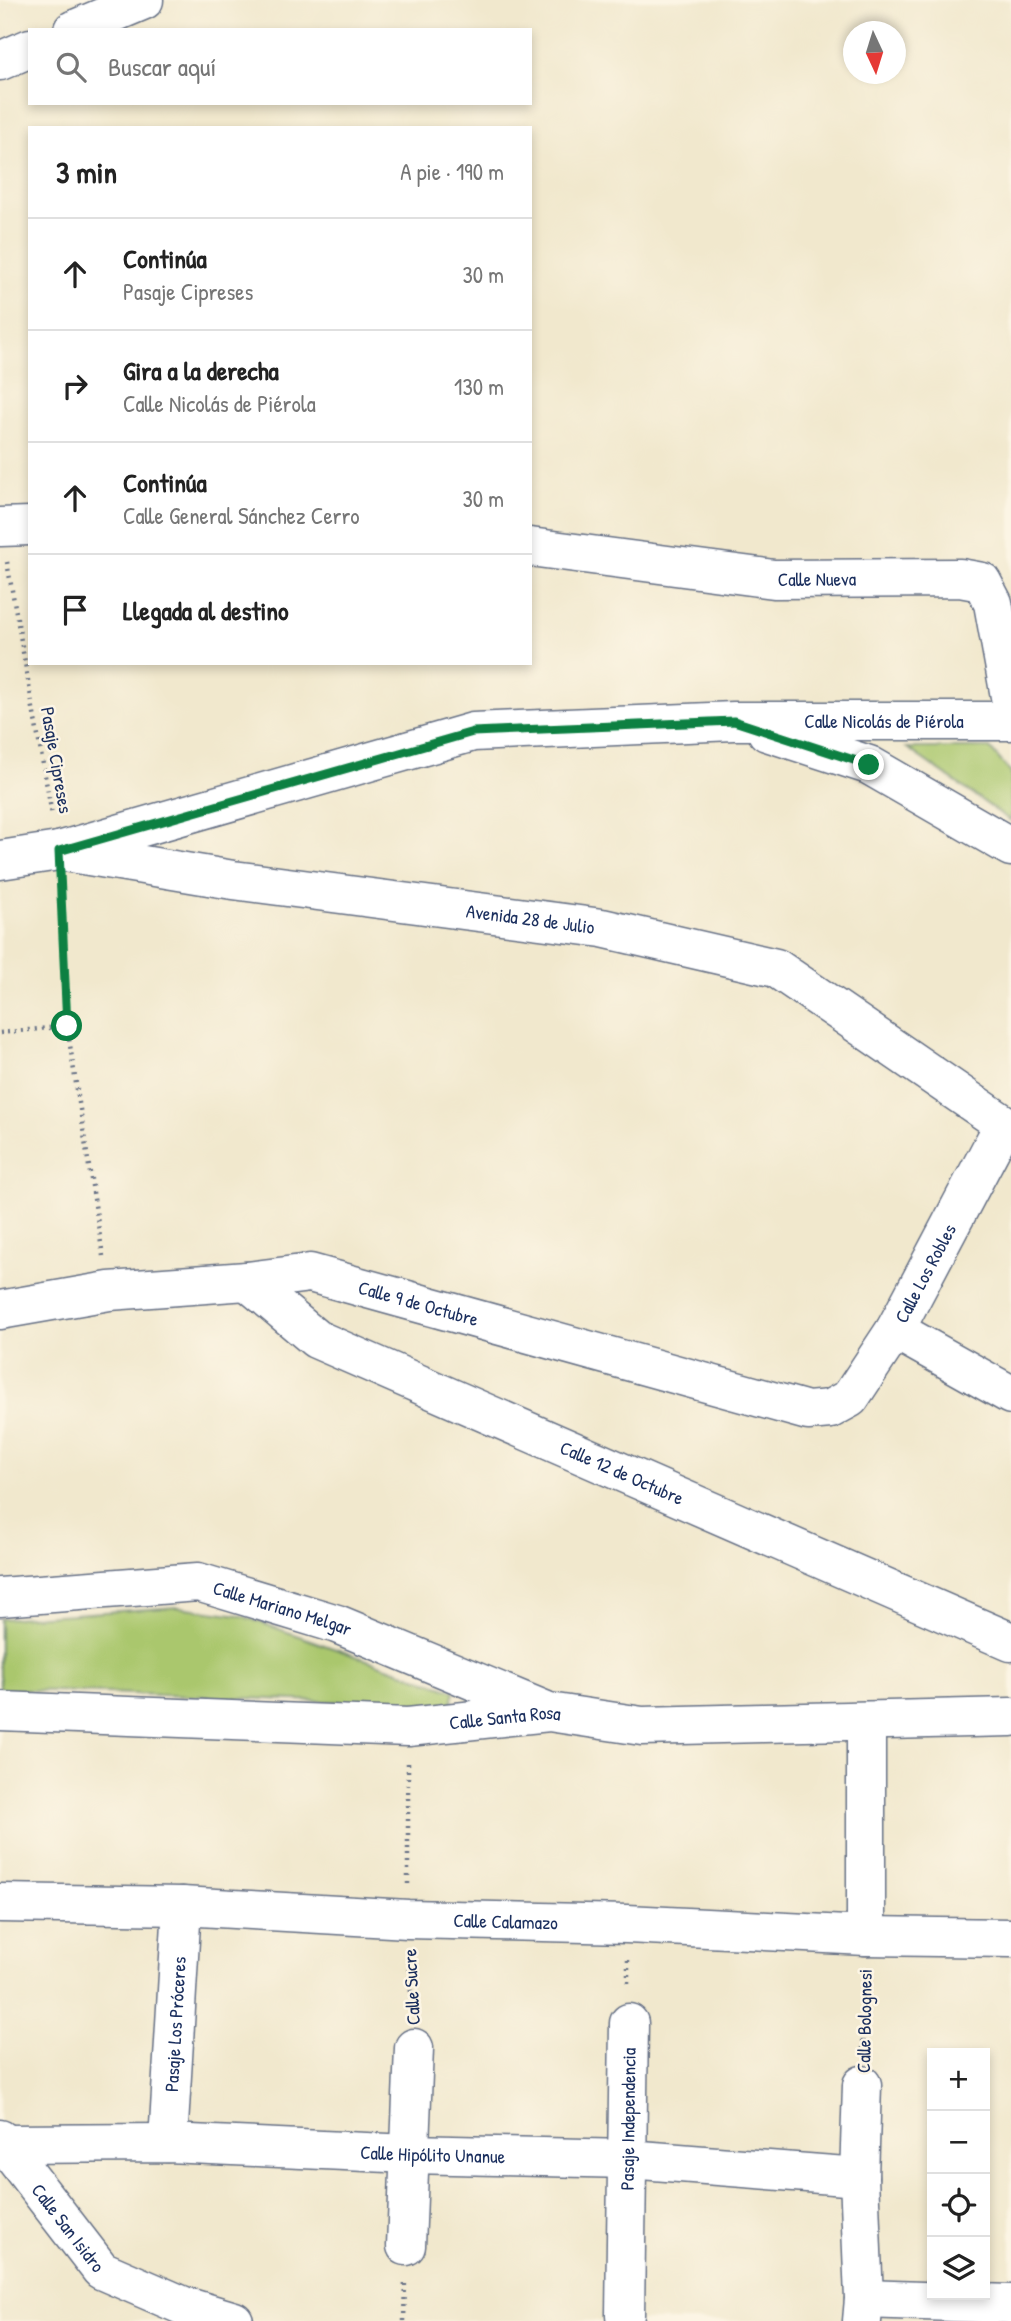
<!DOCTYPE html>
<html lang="es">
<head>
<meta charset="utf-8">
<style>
	body { margin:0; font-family:"Patrick Hand",sans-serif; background:#f2f2f2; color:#222 }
	.controls { position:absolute; right:21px; bottom:21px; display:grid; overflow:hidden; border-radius:0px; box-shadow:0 4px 10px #0003 }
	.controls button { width:63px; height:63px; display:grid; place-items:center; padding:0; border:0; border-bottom:2px solid #e0e0e0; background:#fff; color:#222; font:35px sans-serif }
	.compass { position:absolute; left:843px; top:21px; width:63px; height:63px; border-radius:50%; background:#fff; box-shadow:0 4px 10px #0003; rotate:176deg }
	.stop { position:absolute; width:21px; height:21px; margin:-16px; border:5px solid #0b8043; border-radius:50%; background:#fff }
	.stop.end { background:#0b8043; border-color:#fff; box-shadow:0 2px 7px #0008 }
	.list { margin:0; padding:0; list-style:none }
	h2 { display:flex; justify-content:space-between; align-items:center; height:91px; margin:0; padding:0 28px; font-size:30px }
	h2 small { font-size:23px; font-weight:400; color:#767676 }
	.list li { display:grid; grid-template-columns:46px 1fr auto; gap:21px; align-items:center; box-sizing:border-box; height:112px; padding:0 28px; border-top:2px solid #e0e0e0 }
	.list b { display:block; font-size:26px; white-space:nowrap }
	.list p { margin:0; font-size:23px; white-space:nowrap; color:#767676 }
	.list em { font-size:23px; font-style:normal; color:#767676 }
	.icon { flex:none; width:38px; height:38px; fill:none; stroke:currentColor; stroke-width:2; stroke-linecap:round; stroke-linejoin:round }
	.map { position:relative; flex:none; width:1011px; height:2321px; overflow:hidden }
	.search { position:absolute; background:#fff; box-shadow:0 4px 10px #0003; left:28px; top:28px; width:504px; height:77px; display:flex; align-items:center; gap:18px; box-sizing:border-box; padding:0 24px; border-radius:0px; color:#767676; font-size:26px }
	.panel { position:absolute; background:#fff; box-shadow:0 4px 10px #0003; left:28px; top:126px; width:504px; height:539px; border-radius:0px }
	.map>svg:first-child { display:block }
</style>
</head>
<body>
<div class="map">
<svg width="1011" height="2321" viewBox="0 0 1011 2321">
	<rect width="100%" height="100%" fill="#fcf5e5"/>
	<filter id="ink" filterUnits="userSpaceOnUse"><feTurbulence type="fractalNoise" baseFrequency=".0143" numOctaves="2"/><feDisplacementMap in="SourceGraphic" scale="14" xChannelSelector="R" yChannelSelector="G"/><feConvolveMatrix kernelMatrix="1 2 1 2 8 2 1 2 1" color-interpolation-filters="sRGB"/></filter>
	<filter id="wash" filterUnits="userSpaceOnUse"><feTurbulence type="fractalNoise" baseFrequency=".00686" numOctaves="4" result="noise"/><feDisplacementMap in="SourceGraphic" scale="28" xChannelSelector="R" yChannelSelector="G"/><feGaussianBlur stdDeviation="1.57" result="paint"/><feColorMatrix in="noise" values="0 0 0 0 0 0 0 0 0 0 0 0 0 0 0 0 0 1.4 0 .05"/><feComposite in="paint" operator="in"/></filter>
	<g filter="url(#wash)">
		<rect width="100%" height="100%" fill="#f1e8cd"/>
		<path fill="#aac76d" stroke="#627b66" stroke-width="2" d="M 907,748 L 990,748 L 1011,773 L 1011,821 Z
			M 179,1607 L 239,1615 L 455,1691 L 451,1706 L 0,1689 L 0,1619 Z"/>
	</g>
	<g filter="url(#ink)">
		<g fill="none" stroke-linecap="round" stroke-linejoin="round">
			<defs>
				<g id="street">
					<path d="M 73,30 L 144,0"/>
					<path d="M 0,61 L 30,48"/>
					<path d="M 0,527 L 30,526"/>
					<path id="s1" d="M 530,547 L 774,579 L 960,578 L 982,582 L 993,603 L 1011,702"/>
					<path d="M 767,732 L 869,765 L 1011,847"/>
					<path id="s2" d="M 59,851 L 473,732 L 734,721 L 1011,721"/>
					<path id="s3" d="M 247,1281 L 316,1339 L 1011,1642"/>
					<path id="s4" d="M 0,1310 L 109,1291 L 247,1281 L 310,1273 L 808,1411 L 830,1409 L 850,1398 L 895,1330 L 1004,1124"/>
					<path d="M 895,1330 L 1011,1395"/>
					<path id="s5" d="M 0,1597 L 198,1582 L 337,1624 L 544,1710"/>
					<path id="s6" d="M 0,1711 L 408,1727 L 549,1712 L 642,1726 L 1011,1717"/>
					<path d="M 866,1721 L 866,1936"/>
					<path id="s7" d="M 0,1903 L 182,1906 L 408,1919 L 627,1924 L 866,1936 L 1011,1938"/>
					<path id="s8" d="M 0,2139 L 101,2270 L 184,2306 L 234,2321"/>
					<path id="s9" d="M 168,2143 L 182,1906"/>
					<path id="s10" d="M 4,2144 L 168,2143 L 410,2154 L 628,2159 L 859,2177"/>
					<path d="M 406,2246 L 414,2048"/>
					<path d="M 864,2299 L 1011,2304"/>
					<path id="s11" d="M 625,2315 L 629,2023"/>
					<path d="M 862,2321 L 864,2299 L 859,2177 L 862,2085"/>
				</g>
				<g id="secondary">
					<path id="s12" d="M 0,860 L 59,851 L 233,880 L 602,928 L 776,968 L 1011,1129"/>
				</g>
			</defs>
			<use href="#street" stroke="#667085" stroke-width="41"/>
			<use href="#secondary" stroke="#667085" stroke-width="41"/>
			<path stroke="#667085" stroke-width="4.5" stroke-dasharray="2 5" stroke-linecap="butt" d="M 7,562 L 52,815
				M 60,886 L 67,1026 L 103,1256
				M 0,1033 L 67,1026
				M 408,1884 L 408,1763
				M 409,1955 L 412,2013
				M 628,1960 L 628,1987
				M 863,2049 L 865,1971
				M 404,2321 L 405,2280"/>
			<use href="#street" stroke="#fff" stroke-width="38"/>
			<use href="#secondary" stroke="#fff" stroke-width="38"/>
		</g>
	</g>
	<g fill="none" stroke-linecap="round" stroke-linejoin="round" filter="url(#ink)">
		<path stroke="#0b8043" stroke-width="9" d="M 67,1026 L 59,851 L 473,732 L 734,721 L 869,765"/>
	</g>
	<g text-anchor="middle" stroke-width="5" stroke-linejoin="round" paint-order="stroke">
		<g font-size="19" fill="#1b2f5e" stroke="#fcf5e5">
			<text dy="7" stroke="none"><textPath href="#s1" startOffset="289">Calle Nueva</textPath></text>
			<text dy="7" stroke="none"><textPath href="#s2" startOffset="842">Calle Nicolás de Piérola</textPath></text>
			<text transform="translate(57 760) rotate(80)" y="7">Pasaje Cipreses</text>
			<text dy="7" stroke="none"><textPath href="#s12" startOffset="536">Avenida 28 de Julio</textPath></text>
			<text dy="7" stroke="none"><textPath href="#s4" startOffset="1020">Calle Los Robles</textPath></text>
			<text dy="7" stroke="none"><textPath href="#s4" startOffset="425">Calle 9 de Octubre</textPath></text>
			<text dy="7" stroke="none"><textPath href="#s3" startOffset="424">Calle 12 de Octubre</textPath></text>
			<text dy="7" stroke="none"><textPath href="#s5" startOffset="287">Calle Mariano Melgar</textPath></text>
			<text dy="7" stroke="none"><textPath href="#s6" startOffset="506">Calle Santa Rosa</textPath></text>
			<text dy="7" stroke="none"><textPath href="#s7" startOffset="506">Calle Calamazo</textPath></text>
			<text transform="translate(411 1987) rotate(-93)" y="7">Calle Sucre</text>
			<text transform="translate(864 2021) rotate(-89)" y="7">Calle Bolognesi</text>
			<text dy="7" stroke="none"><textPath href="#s9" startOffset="119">Pasaje Los Próceres</textPath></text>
			<text dy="7" stroke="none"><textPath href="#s11" startOffset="196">Pasaje Independencia</textPath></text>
			<text dy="7" stroke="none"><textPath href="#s10" startOffset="429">Calle Hipólito Unanue</textPath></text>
			<text dy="7" stroke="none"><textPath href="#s8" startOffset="112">Calle San Isidro</textPath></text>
		</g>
	</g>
</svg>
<div class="controls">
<button>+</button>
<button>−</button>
<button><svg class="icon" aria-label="locate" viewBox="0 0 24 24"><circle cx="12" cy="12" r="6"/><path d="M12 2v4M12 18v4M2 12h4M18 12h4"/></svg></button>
<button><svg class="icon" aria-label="layers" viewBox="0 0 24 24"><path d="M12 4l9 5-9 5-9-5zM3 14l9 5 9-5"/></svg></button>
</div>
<svg class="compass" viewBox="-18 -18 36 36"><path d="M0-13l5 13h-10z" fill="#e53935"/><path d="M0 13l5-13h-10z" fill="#767676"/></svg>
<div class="stop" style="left:67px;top:1026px"></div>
<div class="stop end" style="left:869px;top:765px"></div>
<div class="search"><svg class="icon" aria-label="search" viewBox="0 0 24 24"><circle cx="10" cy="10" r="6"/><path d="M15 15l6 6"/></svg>Buscar aquí</div>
<section class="panel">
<h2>3 min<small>A pie · 190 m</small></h2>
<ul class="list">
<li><svg class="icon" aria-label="ahead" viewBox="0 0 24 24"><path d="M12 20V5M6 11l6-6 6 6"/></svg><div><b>Continúa</b><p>Pasaje Cipreses</p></div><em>30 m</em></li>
<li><svg class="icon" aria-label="right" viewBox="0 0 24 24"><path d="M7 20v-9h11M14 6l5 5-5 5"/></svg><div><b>Gira a la derecha</b><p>Calle Nicolás de Piérola</p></div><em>130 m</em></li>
<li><svg class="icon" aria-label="ahead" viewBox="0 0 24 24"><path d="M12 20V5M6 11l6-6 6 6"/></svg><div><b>Continúa</b><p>Calle General Sánchez Cerro</p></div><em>30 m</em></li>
<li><svg class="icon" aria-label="arrive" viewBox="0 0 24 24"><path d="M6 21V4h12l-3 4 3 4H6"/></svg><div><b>Llegada al destino</b></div></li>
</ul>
</section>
</div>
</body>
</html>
